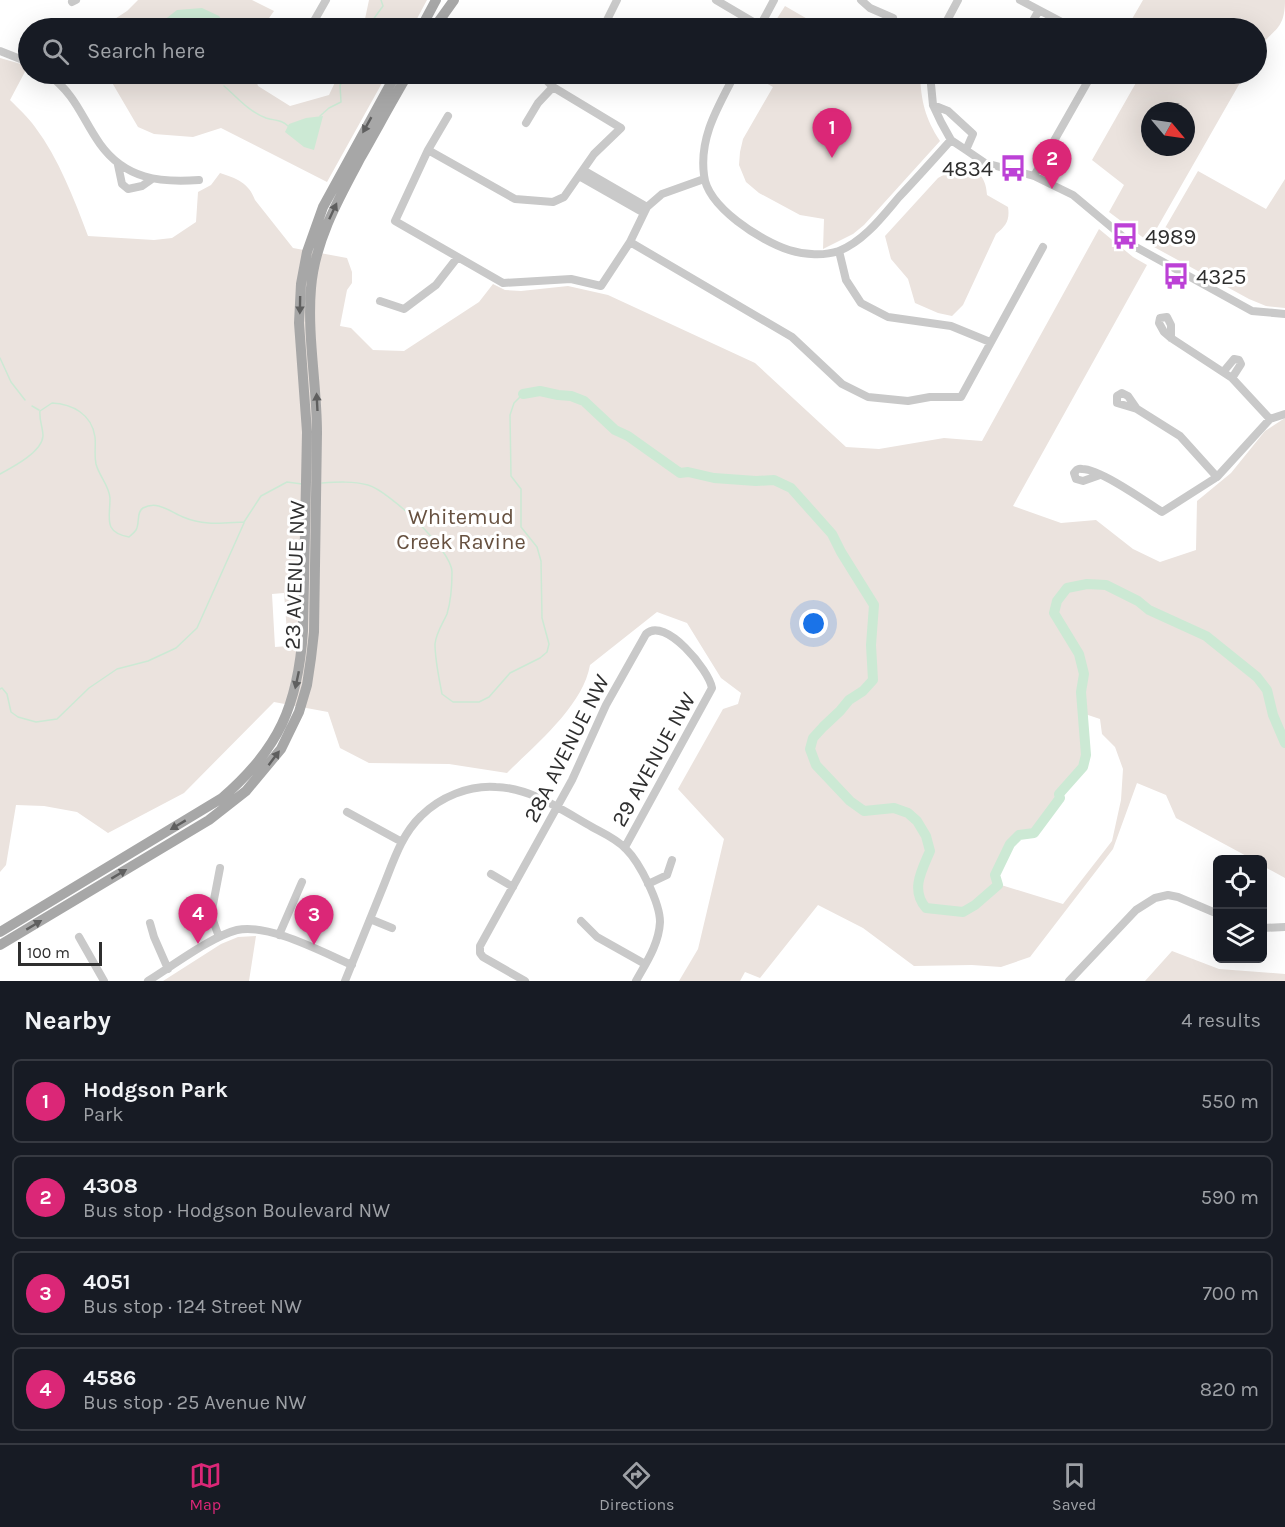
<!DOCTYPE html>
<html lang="en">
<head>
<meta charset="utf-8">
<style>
	body { margin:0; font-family:Karla,sans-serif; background:#20242c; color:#f1f3f6 }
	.controls { position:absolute; right:18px; bottom:18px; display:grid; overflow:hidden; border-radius:9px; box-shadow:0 6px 24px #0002 }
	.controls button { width:54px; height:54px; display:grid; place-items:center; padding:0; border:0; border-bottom:2px solid #363941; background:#171b24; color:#f1f3f6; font:30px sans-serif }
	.compass { position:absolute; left:1141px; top:102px; width:54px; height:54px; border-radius:50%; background:#171b24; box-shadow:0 6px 24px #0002; rotate:119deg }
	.scale { position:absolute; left:18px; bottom:15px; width:84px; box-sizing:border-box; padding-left:6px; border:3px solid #2f2f2f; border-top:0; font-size:16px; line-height:21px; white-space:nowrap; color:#2f2f2f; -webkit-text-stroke:4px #fff; paint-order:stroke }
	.you { position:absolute; left:814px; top:624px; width:21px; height:21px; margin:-15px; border:4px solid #fff; border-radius:50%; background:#1a73e8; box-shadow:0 0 0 9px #1a73e833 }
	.badge { display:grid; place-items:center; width:39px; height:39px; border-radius:50%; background:#db2777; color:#fff; font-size:20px; font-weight:700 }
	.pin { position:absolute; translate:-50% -50px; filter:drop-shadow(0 2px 3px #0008) }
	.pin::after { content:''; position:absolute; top:32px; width:21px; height:18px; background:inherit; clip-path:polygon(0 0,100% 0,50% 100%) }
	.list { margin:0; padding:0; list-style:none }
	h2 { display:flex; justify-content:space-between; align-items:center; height:78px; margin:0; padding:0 24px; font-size:26px }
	h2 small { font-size:20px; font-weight:400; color:#9ea1a6 }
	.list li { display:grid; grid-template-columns:39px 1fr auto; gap:18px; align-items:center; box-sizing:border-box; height:84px; margin:0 12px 12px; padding:0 12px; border:2px solid #363941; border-radius:9px }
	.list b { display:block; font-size:22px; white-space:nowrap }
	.list p { margin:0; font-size:20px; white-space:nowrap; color:#9ea1a6 }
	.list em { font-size:20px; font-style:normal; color:#9ea1a6 }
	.icon { flex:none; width:33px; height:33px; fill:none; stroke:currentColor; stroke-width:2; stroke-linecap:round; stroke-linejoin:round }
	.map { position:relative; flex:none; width:1285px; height:981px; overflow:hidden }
	.search { position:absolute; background:#171b24; box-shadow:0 6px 24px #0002; left:18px; right:18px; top:18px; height:66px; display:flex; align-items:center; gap:15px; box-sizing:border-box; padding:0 21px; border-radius:33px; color:#9ea1a6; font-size:22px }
	.sheet { height:462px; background:#171b24 }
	nav { display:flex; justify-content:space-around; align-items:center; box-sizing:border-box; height:84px; border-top:2px solid #363941; background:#171b24; font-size:16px; color:#9ea1a6 }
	nav a { display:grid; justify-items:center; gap:3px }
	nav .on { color:#db2777 }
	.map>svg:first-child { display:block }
</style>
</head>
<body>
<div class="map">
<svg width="1285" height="981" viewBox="0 0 1285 981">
	<rect width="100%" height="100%" fill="#fff"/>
	<path fill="#ebe3de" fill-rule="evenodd" d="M 138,0 L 252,0 L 274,11 L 262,28 L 101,28 L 127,11 Z
		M 369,0 L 427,0 L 412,28 L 361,28 L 365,19 Z
		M 1143,0 L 1285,0 C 1285,34 1270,28 1257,53 L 1256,28 L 1142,28 L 1132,19 Z
		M 785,6 L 823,28 L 771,28 Z
		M 0,58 L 28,66 L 10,100 C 18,108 28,117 35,127 C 59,159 74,199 88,236 L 154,240 L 172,238 L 196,222 L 198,192 L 211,185 L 220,173 C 236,178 249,183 255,200 L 293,248 L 347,258 L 352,272 L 352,283 L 347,290 L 340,326 L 351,328 L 373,350 L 404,351 L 479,302 L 493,284 L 505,290 L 521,291 L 568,286 L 608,295 L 755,363 L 846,447 L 879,449 L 944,438 L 982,441 L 1099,229 L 1133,257 L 1147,265 L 1013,506 L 1061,523 L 1096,520 L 1133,549 L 1160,562 L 1196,550 L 1197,501 L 1231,473 L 1265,431 L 1285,418 L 1285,878 L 1263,866 L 1262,860 L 1252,859 L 1176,818 L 1166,795 L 1137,783 L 1113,849 L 1030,957 L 1001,967 L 972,965 L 914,966 L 863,928 L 818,905 L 760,978 L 745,972 L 740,981 L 679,981 L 698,949 L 724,839 L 678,789 L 723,709 L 738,704 L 741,693 L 721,678 L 687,623 L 657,612 L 590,665 C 583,706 535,745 507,773 L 449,764 L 369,763 L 340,748 L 328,712 L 274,702 L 184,793 L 108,833 L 77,812 L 44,806 L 16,805 L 6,865 L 0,872 ZM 284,593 L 288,646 L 275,647 L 272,594 ZM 1082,713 L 1100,719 L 1102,734 L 1115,747 L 1123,769 L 1121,800 L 1112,841 L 1063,904 L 998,884 L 995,875 L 1010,844 L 1019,835 L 1034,833 L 1060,798 L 1059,794 L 1083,767 L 1086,755 Z
		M 107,74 L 254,74 L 258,86 L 290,106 L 329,95 L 339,74 L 387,74 L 327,182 L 221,128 L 193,137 L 154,134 L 138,127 Z
		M 750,74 L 920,74 C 921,101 925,118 940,141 L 864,225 L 853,234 L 823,249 L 824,219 L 800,215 L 759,193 L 746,182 L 739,165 L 740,152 L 743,139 L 773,87 Z
		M 1141,74 L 1245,74 L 1149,242 L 1109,212 L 1124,185 L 1092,160 ZM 1150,111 L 1186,111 L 1186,147 L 1150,147 Z
		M 962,169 C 979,169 986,178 987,195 L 1008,207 C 1010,220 1006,226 996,234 L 963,305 L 952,316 L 938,313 L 915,303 L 908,279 L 891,259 L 885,236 L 938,178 L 947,173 Z
		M 1198,171 L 1266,209 L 1285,179 L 1285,308 L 1266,306 L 1249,299 L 1154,247 Z
		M 256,936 L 249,981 L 163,981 L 221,944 L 238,937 Z
		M 1172,951 L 1219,969 L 1285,974 L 1285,981 L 1145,981 Z"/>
	<path fill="#cce9d4" d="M 202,8 L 219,16 L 228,28 L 154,28 L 177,10 Z
		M 323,116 L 314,150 L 304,147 L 285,132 L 289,124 L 306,118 Z"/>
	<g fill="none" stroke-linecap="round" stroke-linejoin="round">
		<path stroke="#cce9d4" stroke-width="1.5" d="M 367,28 L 383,6 L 381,0
			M 224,86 C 238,98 248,111 266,118 C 275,121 281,119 288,126
			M 320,116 L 329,108 L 341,102 L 340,85 L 350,74
			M 0,358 L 11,382 L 25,400
			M 32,406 L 39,410
			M 0,474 C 13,467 42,452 43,436 C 43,428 39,420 40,411 L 52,403 C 72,404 92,414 95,437 C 96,446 94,455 96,464 C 99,476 109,485 110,498 C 110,519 103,532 129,537 C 131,535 134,533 136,530 C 140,524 136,512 143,508 C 158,500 170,512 183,517 C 204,526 222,523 244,522 L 261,496 L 287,482 L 302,484
			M 322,483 C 337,482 353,481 368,485 C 389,491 452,550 452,572 C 452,586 451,601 447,614 C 443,623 436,633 435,644 C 435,660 439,678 442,694 L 453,702 L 479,702 L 489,697 L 510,673 L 540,658 L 547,652 L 549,644 L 542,618 L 541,561 L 537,547 L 521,527 L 521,489 L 511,476 L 510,415 L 514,403 L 523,394
			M 0,689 L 2,688 L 7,694 L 11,712 L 18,717 L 36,722 L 57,719 L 89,688 L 117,669 L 148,661 L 176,648 L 197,628 L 244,523"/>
		<path stroke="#cce9d4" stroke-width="10" d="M 523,394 L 540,391 L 558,395 L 571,396 L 584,401 L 615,430 L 628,436 L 680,473 L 688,472 L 714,478 L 756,481 L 774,480 L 791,488 L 832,534 L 841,552 L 874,605 L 871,645 L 873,680 L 863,691 L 849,700 L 840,711 L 823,727 L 813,738 L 810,749 L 816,765 L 850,801 L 864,811 L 894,808 L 908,813 L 917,821 L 926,836 L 930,851 C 922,870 910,890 926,908 L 963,912 L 975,905 L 998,885 L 995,875 L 1010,844 L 1019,835 L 1034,833 L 1060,798 L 1059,794 L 1083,767 L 1086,755 L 1081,692 L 1084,674 L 1079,654 L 1054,613 L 1057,601 L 1067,588 L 1087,584 L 1106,585 L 1138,601 L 1149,610 L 1206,636 L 1257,677 L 1267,690 L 1273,715 L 1285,743"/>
		<path stroke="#c9c9c9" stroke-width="8" d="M 716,0 L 760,26
			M 861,0 L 870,8 L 893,18
			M 1020,0 L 1073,28
			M 72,2 L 76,0
			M 310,28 L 326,0
			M 603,28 L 617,0
			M 759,28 L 774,0
			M 943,28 L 958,0
			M 1029,28 L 1039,10
			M 0,51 L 28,62
			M 48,74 C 77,96 81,117 100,144 C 125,179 160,183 199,180
			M 735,74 C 718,107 699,137 704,175 C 707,207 761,241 789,250 C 805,255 824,256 839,251 C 864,241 882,217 899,197 C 917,178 934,159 951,140
			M 930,74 L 933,105 L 941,122 L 951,140 L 966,150 L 985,163 L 1034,176 L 1073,195 L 1134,246 L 1252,311 L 1285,314
			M 933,105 L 948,111 L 973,134 L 966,150
			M 448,116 L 428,150 L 395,221 L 503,283 L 571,279 L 601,286 L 630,242 L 647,207 L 662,194 L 704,179
			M 526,123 L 538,103 L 553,87
			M 428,150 L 515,199 L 553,202 L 564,197 L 594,154 L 621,128 L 553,87 L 540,74
			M 118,165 L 122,184 L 128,189 L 142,186 L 152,179
			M 583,170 L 647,207
			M 579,176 L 644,213
			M 1034,176 L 1092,74
			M 630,242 L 792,337 L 842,384 L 868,397 L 908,401 L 930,397 L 961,397 L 1043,247
			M 839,251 L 846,280 L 861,303 L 888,317 L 951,326 L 990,342
			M 380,301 L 404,309 L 436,285 L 457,258
			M 1171,338 L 1171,325 L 1167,317 L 1160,318 L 1159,323 L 1164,332 L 1171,338 L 1232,378 L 1270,419
			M 1224,371 L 1234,359 L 1239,360 L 1241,364 L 1232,378
			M 1137,409 L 1117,403 L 1117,396 L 1122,393 L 1128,396 L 1137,409 L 1180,436 L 1217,477
			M 1100,475 L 1083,481 L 1076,479 L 1074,473 C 1077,470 1077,468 1082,469 C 1100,469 1145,501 1162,512 L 1217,477 L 1270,419 L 1285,414
			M 347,812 L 402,842
			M 491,874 L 513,887
			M 648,884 L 667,875 L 672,860
			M 370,919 L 392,928
			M 581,921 L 597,937 L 645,964
			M 150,923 L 154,937 L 168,969
			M 1262,928 L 1285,927
			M 279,935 L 302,882
			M 79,937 L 104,981
			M 219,937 L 211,915 L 220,868
			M 148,981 C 171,967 212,936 237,930 C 268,923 322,952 352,965
			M 345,981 C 357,951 369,922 381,892 C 392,866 400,836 421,816 C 440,797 469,785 496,787 C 531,788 562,810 592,827 C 603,833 617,839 626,849 C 640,863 660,903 660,922 C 659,944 646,963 636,981
			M 525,981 L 483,957 L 480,953 L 480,946 L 572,780 L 606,705 L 646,634 C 665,616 709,670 712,688 L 625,847
			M 1069,981 L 1136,910 L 1155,898 L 1168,895 L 1178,897 L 1218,914"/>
		<path stroke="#a7a7a7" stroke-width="10" d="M 421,28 L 436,0
			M 434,28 L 454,0
			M 0,932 L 222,798 C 279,749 298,705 303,631 L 307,432 L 299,323 L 301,284 L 307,252 L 323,207 L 396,74
			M 0,945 L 209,820 L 246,791 L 281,749 L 299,712 L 307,685 L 311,658 L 314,632 L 317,433 C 317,385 307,336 311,288 C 315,240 339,198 361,157 C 377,129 392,101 408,74"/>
	</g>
	<defs><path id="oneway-solid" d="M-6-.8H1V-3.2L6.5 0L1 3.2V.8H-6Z" transform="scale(1.5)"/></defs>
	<g fill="#5f5f5f">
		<use href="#oneway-solid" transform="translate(367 125) rotate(119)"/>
		<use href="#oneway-solid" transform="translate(333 211) rotate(-65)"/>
		<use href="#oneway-solid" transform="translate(300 305) rotate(91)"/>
		<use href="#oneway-solid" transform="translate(317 402) rotate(-93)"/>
		<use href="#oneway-solid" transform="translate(297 680) rotate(102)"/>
		<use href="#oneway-solid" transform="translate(274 758) rotate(-53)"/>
		<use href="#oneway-solid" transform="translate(178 825) rotate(149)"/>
		<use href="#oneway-solid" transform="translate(119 874) rotate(-31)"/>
		<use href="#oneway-solid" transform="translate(34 925) rotate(-31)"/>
	</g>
	<defs>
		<symbol id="bus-bare" viewBox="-9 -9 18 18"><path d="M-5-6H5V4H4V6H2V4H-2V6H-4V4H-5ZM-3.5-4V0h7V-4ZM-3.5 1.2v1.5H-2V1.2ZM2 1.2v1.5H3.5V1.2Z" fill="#bc41d6" stroke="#fff" stroke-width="2.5" paint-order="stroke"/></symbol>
	</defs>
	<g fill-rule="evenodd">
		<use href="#bus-bare" x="994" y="149" width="38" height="38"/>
		<use href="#bus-bare" x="1106" y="217" width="38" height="38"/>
		<use href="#bus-bare" x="1157" y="257" width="38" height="38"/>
	</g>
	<g text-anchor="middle" stroke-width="6" stroke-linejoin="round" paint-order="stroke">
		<g font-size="22" fill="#2f2f2f" stroke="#fff" text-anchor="start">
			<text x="993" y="176" text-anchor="end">4834</text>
			<text x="1145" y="244">4989</text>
			<text x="1196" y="284">4325</text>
		</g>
		<g font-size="22" fill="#675140" stroke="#fff">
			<text x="461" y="524">Whitemud<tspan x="461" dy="25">Creek Ravine</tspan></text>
		</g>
		<g font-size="22" fill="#2f2f2f" stroke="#fff">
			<text transform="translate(294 575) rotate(-88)" y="8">23 AVENUE NW</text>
			<text transform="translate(566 748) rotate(-63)" y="8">28A AVENUE NW</text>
			<text transform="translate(653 759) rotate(-61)" y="8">29 AVENUE NW</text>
		</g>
	</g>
</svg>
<div class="controls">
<button><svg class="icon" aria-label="locate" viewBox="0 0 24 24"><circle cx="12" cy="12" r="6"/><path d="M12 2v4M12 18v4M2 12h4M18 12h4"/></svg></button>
<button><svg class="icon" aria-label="layers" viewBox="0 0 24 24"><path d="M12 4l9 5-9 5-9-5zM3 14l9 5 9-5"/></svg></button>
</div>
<svg class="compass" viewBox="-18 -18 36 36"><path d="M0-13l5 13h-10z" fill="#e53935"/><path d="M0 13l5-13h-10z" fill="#9ea1a6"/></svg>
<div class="scale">100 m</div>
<div class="you"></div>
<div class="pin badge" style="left:832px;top:158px">1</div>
<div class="pin badge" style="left:1052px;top:189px">2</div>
<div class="pin badge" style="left:314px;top:945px">3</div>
<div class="pin badge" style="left:198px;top:944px">4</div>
<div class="search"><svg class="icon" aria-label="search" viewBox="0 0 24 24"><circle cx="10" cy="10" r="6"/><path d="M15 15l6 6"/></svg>Search here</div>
</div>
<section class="sheet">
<h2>Nearby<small>4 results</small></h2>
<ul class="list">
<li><span class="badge">1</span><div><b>Hodgson Park</b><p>Park</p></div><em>550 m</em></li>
<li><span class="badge">2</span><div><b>4308</b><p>Bus stop · Hodgson Boulevard NW</p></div><em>590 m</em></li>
<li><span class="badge">3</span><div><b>4051</b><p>Bus stop · 124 Street NW</p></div><em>700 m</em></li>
<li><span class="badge">4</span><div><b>4586</b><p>Bus stop · 25 Avenue NW</p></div><em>820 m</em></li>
</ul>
</section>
<nav>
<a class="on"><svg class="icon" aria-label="map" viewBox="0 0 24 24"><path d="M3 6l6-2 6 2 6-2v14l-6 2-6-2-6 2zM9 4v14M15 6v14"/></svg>Map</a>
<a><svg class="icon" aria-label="directions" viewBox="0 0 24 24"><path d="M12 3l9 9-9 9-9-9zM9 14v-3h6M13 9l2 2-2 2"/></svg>Directions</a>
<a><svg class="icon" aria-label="saved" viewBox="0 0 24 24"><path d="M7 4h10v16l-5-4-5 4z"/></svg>Saved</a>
</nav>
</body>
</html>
